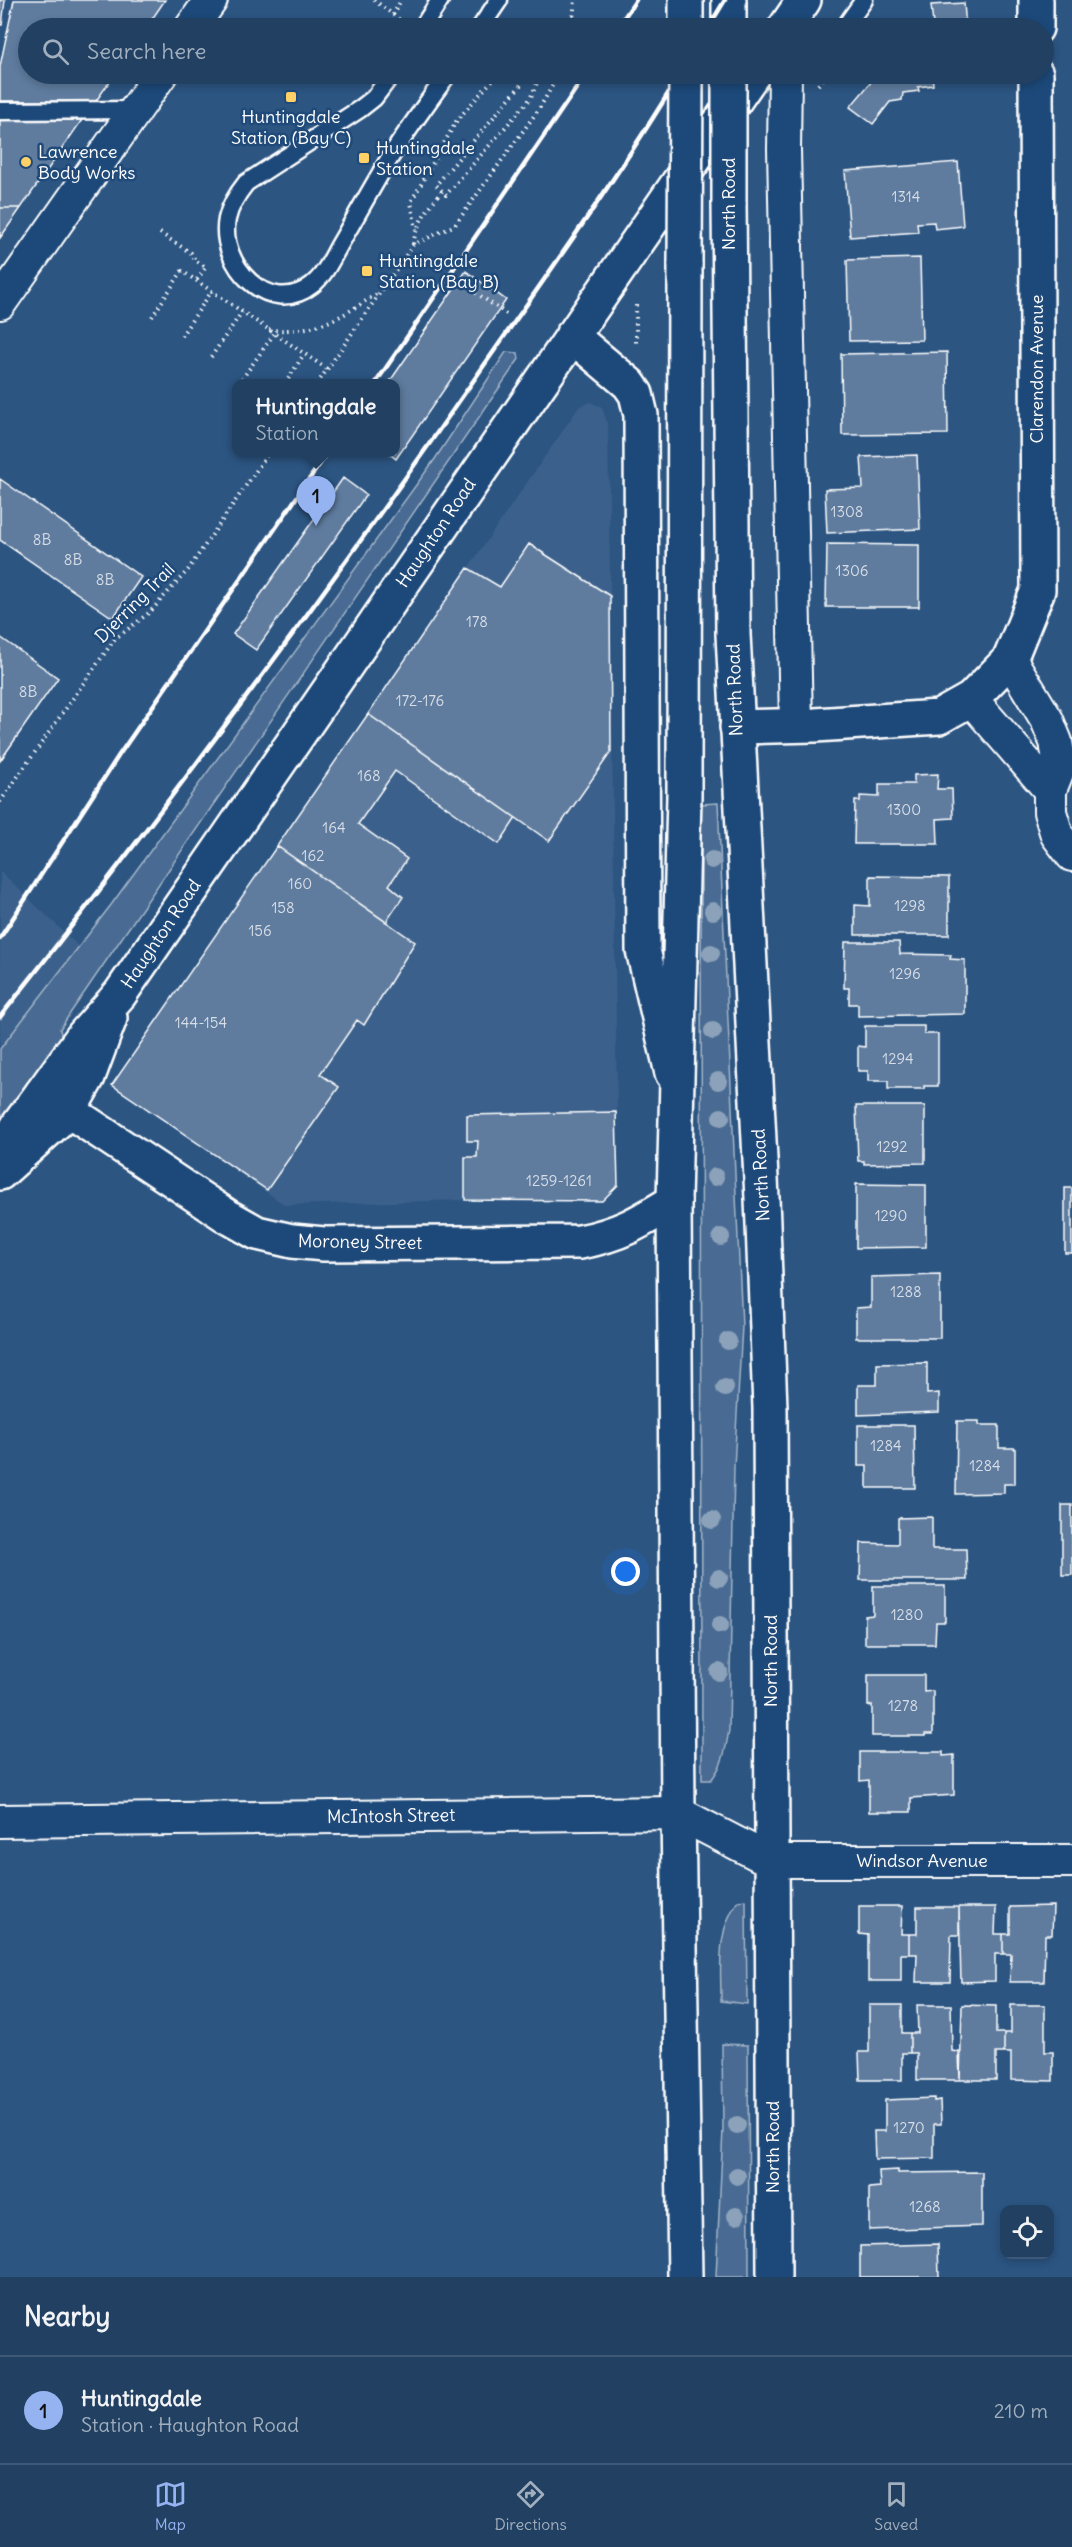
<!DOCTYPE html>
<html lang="en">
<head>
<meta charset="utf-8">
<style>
	body { margin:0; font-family:Delius,sans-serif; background:#294768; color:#f1f3f6 }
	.controls { position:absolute; right:18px; bottom:18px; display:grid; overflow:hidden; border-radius:12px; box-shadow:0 3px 9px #0003 }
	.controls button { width:54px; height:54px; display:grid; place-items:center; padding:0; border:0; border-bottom:2px solid #3e5977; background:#214062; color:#f1f3f6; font:30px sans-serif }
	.you { position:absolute; left:626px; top:1572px; width:21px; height:21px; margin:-15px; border:4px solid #fff; border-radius:50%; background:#1a73e8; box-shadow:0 0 0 9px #1a73e833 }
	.badge { display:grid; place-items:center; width:39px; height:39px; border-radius:50%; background:#95b2f1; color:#111; font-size:20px; font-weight:700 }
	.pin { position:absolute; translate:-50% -50px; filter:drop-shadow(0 2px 3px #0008) }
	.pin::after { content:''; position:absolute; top:32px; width:21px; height:18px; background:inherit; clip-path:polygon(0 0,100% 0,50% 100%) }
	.popup { position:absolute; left:232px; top:379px; width:168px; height:78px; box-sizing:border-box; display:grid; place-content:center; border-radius:12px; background:#214062; filter:drop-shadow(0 2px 4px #0005); font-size:20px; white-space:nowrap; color:#a2afbe }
	.popup b { font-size:22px; color:#f1f3f6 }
	.popup::after { content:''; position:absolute; left:50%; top:100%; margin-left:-12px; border:12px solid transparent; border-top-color:#214062 }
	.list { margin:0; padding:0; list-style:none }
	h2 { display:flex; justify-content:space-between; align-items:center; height:78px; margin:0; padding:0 24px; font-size:26px }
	h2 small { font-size:20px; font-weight:400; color:#a2afbe }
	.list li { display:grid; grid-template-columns:39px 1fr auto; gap:18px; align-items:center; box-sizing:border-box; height:108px; padding:0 24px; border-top:2px solid #3e5977 }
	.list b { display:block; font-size:22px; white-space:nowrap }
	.list p { margin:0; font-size:20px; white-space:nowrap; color:#a2afbe }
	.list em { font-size:20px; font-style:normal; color:#a2afbe }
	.icon { flex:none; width:33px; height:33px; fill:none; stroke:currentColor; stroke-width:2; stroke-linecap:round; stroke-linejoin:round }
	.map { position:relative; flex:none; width:1072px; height:2277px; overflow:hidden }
	.search { position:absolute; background:#214062; box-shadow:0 3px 9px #0003; left:18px; right:18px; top:18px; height:66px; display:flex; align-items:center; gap:15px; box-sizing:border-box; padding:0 21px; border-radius:33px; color:#a2afbe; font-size:22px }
	.sheet { height:186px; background:#214062 }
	nav { display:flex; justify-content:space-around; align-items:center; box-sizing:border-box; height:84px; border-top:2px solid #3e5977; background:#214062; font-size:16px; color:#a2afbe }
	nav a { display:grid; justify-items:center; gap:3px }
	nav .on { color:#95b2f1 }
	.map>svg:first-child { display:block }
</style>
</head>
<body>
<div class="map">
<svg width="1072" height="2277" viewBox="0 0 1072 2277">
	<rect width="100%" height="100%" fill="#2c5582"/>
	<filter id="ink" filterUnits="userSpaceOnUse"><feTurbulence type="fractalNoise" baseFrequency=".0167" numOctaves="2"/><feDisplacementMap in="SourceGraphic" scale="12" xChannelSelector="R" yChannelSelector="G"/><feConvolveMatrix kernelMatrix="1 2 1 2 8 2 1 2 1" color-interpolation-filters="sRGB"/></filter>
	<g filter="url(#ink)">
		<path fill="#3b618b" d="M 590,402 L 602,407 L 608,425 L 618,1185 L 602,1201 L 465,1200 L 285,1205 L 112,1085 L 579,407 Z
			M 0,871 L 97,964 L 0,1065 Z"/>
		<path fill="#486b92" stroke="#a4b5c8" stroke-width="1.5" d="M 506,352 L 518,353 L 519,359 L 71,1012 L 60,1029 L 63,1044 L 0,1136 L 0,1049 L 111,905 L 435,459 Z
			M 718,803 L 742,1326 L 734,1467 L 729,1730 C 726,1748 723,1766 711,1780 L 702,1780 L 701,804 Z
			M 746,1900 L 747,2004 L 721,2001 C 721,1966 716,1931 738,1901 Z
			M 722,2044 L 748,2045 L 749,2277 L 716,2277 L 723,2129 Z"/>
		<path fill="#5e7c9f" stroke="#fff" stroke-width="1.5" d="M 0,0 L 5,0 L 2,25 L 0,25 Z
			M 14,0 L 165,0 L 146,28 L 28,28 L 28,74 L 115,74 L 96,101 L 0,101 L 0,66 Z
			M 964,3 L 966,28 L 911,28 L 911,26 L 933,24 L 931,5 Z
			M 878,74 L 932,74 L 933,85 L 918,87 L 919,91 L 903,93 L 902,100 L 890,102 L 873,124 L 850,107 Z
			M 0,117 L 84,117 L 21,208 L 0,208 Z
			M 958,162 L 963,226 L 935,229 L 934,222 L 917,223 L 918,232 L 850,237 L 845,171 Z
			M 0,208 L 21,208 L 0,238 Z
			M 920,258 L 922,340 L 849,341 L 847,260 Z
			M 466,271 L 506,300 L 396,459 L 387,452 L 395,452 L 395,384 L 388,384 Z
			M 947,352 L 948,434 L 842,435 L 841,354 Z
			M 917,455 L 920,529 L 827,533 L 825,489 L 863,488 L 861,457 Z
			M 343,478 L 366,495 L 256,650 L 233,634 Z
			M 0,479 L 141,577 L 113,618 L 0,540 Z
			M 529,544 L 610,596 L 611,752 L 549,841 L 368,714 L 468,568 L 500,587 Z
			M 827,544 L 919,545 L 919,607 L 826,607 Z
			M 0,637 L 58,678 L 0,761 Z
			M 368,714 L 516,818 L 499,844 L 395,771 L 358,824 L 407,859 L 389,885 L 403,897 L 386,922 L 277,846 Z
			M 938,774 L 937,789 L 952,789 L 953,818 L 937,819 L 938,844 L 854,844 L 855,801 L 860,801 L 860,796 L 879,797 L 879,784 L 914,784 L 914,775 Z
			M 277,846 L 415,942 L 364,1025 L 357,1020 L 320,1074 L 339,1087 L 267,1190 L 112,1085 Z
			M 870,876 L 949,877 L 949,935 L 855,935 L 855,905 L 870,906 Z
			M 845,942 L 899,942 L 900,954 L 951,955 L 950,959 L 965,960 L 965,1014 L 858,1016 L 858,1004 L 849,1004 L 849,988 L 844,988 Z
			M 865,1026 L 924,1026 L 924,1034 L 938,1034 L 938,1086 L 924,1086 L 924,1089 L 888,1089 L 888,1081 L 868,1081 L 868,1071 L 858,1071 L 858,1046 L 865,1047 Z
			M 856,1106 L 925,1106 L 925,1163 L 864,1164 L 864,1161 L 858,1161 Z
			M 616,1112 L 618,1185 L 602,1201 L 465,1200 L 465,1157 L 477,1157 L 478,1141 L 467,1141 L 467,1115 Z
			M 856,1184 L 926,1185 L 926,1247 L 856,1248 Z
			M 1065,1188 L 1072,1188 L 1072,1253 L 1065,1253 Z
			M 940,1275 L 940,1338 L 856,1338 L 856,1308 L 871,1307 L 871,1277 Z
			M 927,1363 L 927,1394 L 939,1393 L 939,1412 L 858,1415 L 858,1385 L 877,1385 L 877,1364 Z
			M 957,1421 L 979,1421 L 979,1425 L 999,1425 L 999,1448 L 1015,1448 L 1015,1484 L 1004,1484 L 1004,1493 L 956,1494 Z
			M 858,1425 L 914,1425 L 915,1488 L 867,1488 L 867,1466 L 858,1466 Z
			M 1062,1505 L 1072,1505 L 1072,1575 L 1062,1575 Z
			M 932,1517 L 932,1549 L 966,1549 L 967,1580 L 860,1580 L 861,1543 L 898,1544 L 898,1518 Z
			M 873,1586 L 945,1586 L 945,1622 L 936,1622 L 935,1644 L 865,1644 L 865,1616 L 873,1615 Z
			M 868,1675 L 924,1675 L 924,1692 L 933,1691 L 933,1734 L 925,1734 L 925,1736 L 872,1736 L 872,1705 L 868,1706 Z
			M 860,1752 L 943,1752 L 943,1756 L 954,1755 L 954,1795 L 911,1798 L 911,1812 L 869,1812 L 869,1780 L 860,1781 Z
			M 859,1906 L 902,1906 L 901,1934 L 909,1934 L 909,1954 L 901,1954 L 901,1981 L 868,1981 L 868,1935 L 859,1934 Z
			M 1053,1906 L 1052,1935 L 1045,1935 L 1044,1982 L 1010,1982 L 1011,1954 L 1003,1954 L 1003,1934 L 1010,1934 L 1010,1907 Z
			M 917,1907 L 959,1907 L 959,1935 L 951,1935 L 950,1982 L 916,1982 L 917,1954 L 909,1954 L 909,1934 L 917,1934 Z
			M 959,1907 L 996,1907 L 995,1934 L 1003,1934 L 1003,1954 L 995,1954 L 995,1981 L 961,1982 Z
			M 869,2005 L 902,2005 L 902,2033 L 910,2033 L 910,2053 L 902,2053 L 902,2080 L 860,2080 L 859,2052 L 869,2052 Z
			M 917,2005 L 951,2005 L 952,2051 L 959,2052 L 960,2080 L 917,2080 L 917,2053 L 910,2053 L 910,2033 L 918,2033 Z
			M 962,2005 L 996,2006 L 996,2033 L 1004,2033 L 1004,2053 L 996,2053 L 996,2080 L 960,2080 Z
			M 1011,2005 L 1045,2005 L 1045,2052 L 1053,2052 L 1053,2081 L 1011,2080 L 1011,2053 L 1004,2053 L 1004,2033 L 1011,2033 Z
			M 934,2098 L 934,2101 L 940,2100 L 941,2124 L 934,2124 L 934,2158 L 875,2159 L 874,2131 L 885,2131 L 885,2100 Z
			M 898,2170 L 898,2173 L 982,2172 L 982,2226 L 869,2230 L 869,2188 L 880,2187 L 879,2171 Z
			M 938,2244 L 939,2277 L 860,2277 L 860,2246 Z"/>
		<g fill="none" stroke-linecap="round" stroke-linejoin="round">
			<defs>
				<path id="lane" d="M 422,28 L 440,0
					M 480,28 L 499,0
					M 844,28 L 864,0
					M 392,74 L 374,98 L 360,109 L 246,183 C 238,193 230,205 227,219 C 218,264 269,319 312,285 C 325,275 332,258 340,244 C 355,218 370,191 386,164 C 405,133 427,103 448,74
					M 0,111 L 136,110"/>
				<path id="street" d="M 191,28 L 211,0
					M 785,74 L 784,149 L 796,724
					M 0,303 L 161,74
					M 1010,659 L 1047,720 L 1056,742 L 1060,765 L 1050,790 L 1050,812 L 1057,835 L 1072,855
					M 971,699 L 1050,790
					M 0,1821 L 678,1813 L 771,1861 L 1072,1861"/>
				<path id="secondary" d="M 0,1157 L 19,1124 L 42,1093
					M 0,1173 L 68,1112"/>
				<path id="primary" d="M 1036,0 L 1036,28
					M 785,28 L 804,0
					M 572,336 L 629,384 L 636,394 L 641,415 L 643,950 L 672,1073
					M 737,727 L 815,725 L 939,717 L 971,699 L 1010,659 L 1038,590 L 1036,74
					M 68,1112 L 88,1077 L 110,1018
					M 674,1201 C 640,1222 621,1234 580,1242 L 324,1244 L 292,1241 L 257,1233 L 227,1216 L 42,1093 L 83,1036 L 120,994 L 753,74"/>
				<path id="highway" d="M 686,28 L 686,0
					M 729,28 L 729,0
					M 729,202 L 733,634 L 762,1198 L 770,1408 L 774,2277
					M 685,2277 L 678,1813 L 674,1201 L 684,796 L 685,263"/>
			</defs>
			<use href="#lane" stroke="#fff" stroke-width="21"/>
			<use href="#street" stroke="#fff" stroke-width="36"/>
			<use href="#secondary" stroke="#fff" stroke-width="38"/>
			<use href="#primary" stroke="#fff" stroke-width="38"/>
			<use href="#highway" stroke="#fff" stroke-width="38"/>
			<path stroke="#fff" stroke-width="4" stroke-dasharray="1.5 4.5" stroke-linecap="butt" d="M 374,0 L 400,20
				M 393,15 L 401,0
				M 555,28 L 573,21
				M 572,28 L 575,0
				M 526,74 L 520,86 L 436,185 L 446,195 L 530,99 L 541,74
				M 818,85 L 828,74
				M 416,230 L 411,202 L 457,120 L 498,74
				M 160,233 L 191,253 L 195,260 L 206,267 L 196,281
				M 413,244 C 417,222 428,208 442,191
				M 456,279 L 508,315
				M 636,305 L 636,345
				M 152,317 L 182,271 L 327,369
				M 269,330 C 320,332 338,319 378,293
				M 181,336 L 212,291
				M 211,357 L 242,312
				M 242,379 L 274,334
				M 285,384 L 304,354
				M 317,384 L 413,245 L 455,225 L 539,109 L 559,74
				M 0,802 L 114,640 L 150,612 L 188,570 L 269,452"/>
			<use href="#lane" stroke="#1f4a7a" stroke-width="16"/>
			<use href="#street" stroke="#1f4a7a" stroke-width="32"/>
			<use href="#secondary" stroke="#1f4a7a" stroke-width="33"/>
			<use href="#primary" stroke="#1f4a7a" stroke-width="33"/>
			<use href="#highway" stroke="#1f4a7a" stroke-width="33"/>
			<path stroke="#fff" stroke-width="4.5" d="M 617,28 L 636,0
				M 708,28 L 725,0
				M 375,384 L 586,74
				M 0,938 L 119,755 L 328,452
				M 0,1017 C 166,808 326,594 478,374 C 547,275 618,177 680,74"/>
			<defs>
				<path id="highway-bridge" d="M 729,202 L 729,74
					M 685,263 L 686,74"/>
			</defs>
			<use href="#highway-bridge" stroke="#fff" stroke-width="38" stroke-linecap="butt"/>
			<use href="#highway-bridge" stroke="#1f4a7a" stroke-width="33"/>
		</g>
		<g fill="#8ca2bb">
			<circle cx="712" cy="860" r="9"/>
			<circle cx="713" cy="911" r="9"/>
			<circle cx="711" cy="953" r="9"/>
			<circle cx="713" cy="1031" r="9"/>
			<circle cx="718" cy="1081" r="9"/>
			<circle cx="721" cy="1117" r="9"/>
			<circle cx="715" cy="1177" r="9"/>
			<circle cx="721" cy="1237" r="9"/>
			<circle cx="728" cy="1341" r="9"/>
			<circle cx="725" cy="1388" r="9"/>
			<circle cx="712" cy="1520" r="9"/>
			<circle cx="719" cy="1578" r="9"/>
			<circle cx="720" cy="1625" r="9"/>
			<circle cx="719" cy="1672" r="9"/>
			<circle cx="737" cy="2125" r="9"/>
			<circle cx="737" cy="2176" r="9"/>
			<circle cx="736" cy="2216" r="9"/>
		</g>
	</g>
	<g fill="#ffd166" stroke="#1f4a7a" stroke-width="2">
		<rect x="285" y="91" width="12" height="12" rx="3"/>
		<rect x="358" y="152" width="12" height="12" rx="3"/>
		<circle cx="26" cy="162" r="6"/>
		<rect x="361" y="265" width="12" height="12" rx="3"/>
	</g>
	<g text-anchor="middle" stroke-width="5" stroke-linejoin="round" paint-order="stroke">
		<g font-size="15" fill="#d7dee7">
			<text x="906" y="202">1314</text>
			<text x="847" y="517">1308</text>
			<text x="42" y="545">8B</text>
			<text x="73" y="565">8B</text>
			<text x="852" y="576">1306</text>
			<text x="105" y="585">8B</text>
			<text x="477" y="627">178</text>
			<text x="28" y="697">8B</text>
			<text x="420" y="706">172-176</text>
			<text x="369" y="781">168</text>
			<text x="904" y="815">1300</text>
			<text x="334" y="833">164</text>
			<text x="313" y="861">162</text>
			<text x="300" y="889">160</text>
			<text x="910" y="911">1298</text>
			<text x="283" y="913">158</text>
			<text x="260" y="936">156</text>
			<text x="905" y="979">1296</text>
			<text x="201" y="1028">144-154</text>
			<text x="898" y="1064">1294</text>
			<text x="892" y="1152">1292</text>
			<text x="559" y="1186">1259-1261</text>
			<text x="891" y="1221">1290</text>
			<text x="906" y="1297">1288</text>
			<text x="886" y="1451">1284</text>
			<text x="985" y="1471">1284</text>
			<text x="907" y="1620">1280</text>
			<text x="903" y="1711">1278</text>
			<text x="909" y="2133">1270</text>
			<text x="925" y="2212">1268</text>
		</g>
		<g font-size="18" fill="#fff" stroke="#1f4a7a" text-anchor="start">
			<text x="291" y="123" text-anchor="middle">Huntingdale<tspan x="291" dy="21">Station (Bay C)</tspan></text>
			<text x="376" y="154">Huntingdale<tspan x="376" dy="21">Station</tspan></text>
			<text x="38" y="158">Lawrence<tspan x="38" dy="21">Body Works</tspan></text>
			<text x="379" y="267">Huntingdale<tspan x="379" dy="21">Station (Bay B)</tspan></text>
		</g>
		<g font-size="18" fill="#fff" stroke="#1f4a7a">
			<text transform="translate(729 204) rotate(-90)" y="6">North Road</text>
			<text transform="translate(1037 369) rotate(-90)" y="6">Clarendon Avenue</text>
			<text transform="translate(436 533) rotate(-56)" y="6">Haughton Road</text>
			<text transform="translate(135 603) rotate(-45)" y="6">Djerring Trail</text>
			<text transform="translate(735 690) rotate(-92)" y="6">North Road</text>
			<text transform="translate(161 934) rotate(-56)" y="6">Haughton Road</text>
			<text transform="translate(761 1175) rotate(-93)" y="6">North Road</text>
			<text transform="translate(360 1242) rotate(1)" y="6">Moroney Street</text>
			<text transform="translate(771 1661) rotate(-90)" y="6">North Road</text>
			<text transform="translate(391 1816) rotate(-1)" y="6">McIntosh Street</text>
			<text x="922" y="1867">Windsor Avenue</text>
			<text transform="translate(773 2147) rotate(-90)" y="6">North Road</text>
		</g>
	</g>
</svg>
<div class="controls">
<button><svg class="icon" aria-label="locate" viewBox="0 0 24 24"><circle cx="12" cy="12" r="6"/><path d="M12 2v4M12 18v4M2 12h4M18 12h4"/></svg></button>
</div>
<div class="you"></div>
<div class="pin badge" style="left:316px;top:526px">1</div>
<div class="popup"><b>Huntingdale</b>Station</div>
<div class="search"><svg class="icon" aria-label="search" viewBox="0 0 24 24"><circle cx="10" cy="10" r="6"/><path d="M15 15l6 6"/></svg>Search here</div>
</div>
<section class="sheet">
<h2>Nearby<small></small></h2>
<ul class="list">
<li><span class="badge">1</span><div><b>Huntingdale</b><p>Station · Haughton Road</p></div><em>210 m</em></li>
</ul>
</section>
<nav>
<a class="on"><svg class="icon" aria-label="map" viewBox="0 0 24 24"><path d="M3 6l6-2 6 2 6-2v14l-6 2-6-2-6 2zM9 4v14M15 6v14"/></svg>Map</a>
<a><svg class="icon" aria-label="directions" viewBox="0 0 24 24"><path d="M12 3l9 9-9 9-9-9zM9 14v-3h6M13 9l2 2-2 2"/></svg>Directions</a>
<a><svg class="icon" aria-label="saved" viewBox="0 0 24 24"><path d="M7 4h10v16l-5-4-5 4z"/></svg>Saved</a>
</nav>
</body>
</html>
